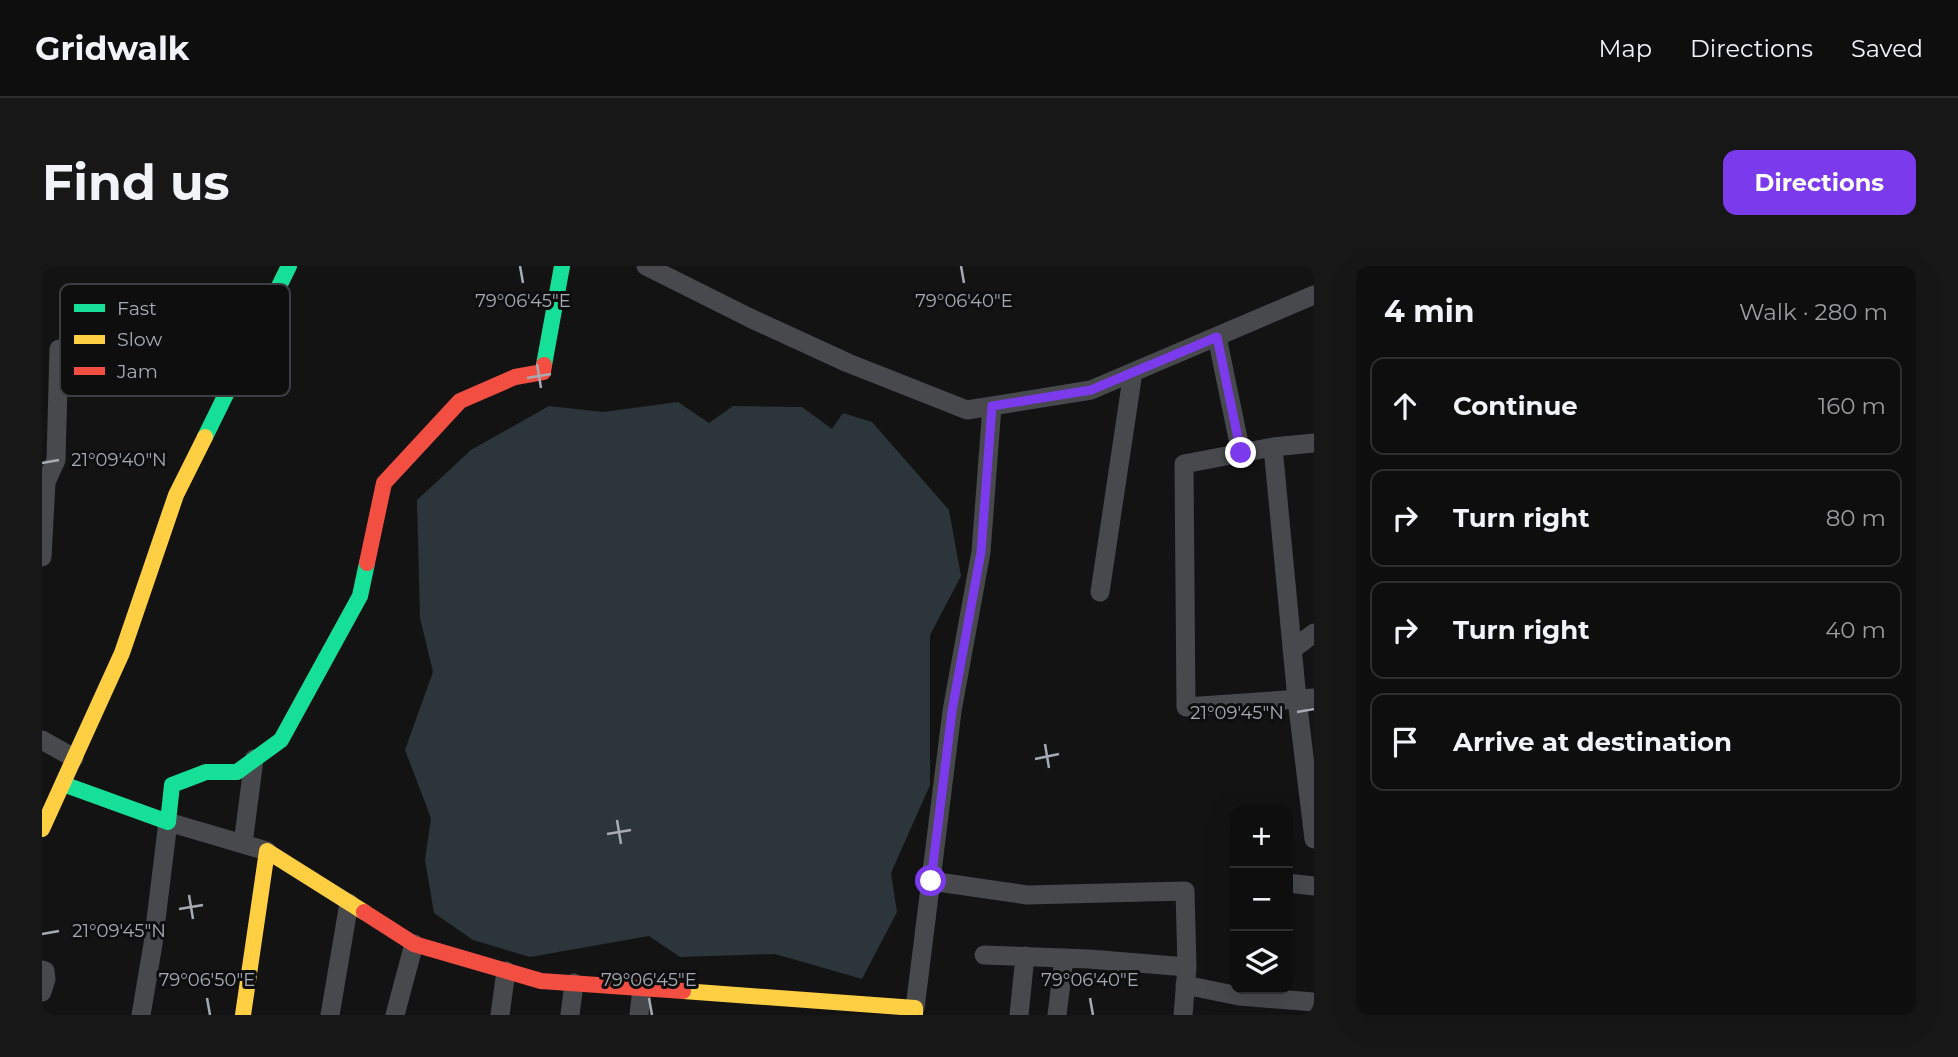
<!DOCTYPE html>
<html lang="en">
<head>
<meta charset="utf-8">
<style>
	body { margin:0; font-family:Montserrat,sans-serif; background:#171718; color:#f1f3f6 }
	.controls { position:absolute; right:21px; bottom:21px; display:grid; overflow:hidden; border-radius:14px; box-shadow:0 7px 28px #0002 }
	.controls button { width:63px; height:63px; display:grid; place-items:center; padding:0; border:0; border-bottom:2px solid #2e2e2f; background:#0e0e0f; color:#f1f3f6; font:35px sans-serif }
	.stop { position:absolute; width:21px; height:21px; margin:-16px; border:5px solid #7c3aed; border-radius:50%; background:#fff }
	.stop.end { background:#7c3aed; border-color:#fff; box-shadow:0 2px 7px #0008 }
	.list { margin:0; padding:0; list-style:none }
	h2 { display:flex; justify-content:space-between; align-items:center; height:91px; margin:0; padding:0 28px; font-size:30px }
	h2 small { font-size:23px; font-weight:400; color:#9b9c9e }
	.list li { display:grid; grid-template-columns:46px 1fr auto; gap:21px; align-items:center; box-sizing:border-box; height:98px; margin:0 14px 14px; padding:0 14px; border:2px solid #2e2e2f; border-radius:14px }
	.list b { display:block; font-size:26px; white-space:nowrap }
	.list em { font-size:23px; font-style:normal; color:#9b9c9e }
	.icon { flex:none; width:38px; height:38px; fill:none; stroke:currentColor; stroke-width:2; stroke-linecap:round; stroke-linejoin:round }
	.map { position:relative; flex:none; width:1272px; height:749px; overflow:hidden; border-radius:14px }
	header { display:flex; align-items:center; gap:42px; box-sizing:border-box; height:98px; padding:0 35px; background:#0e0e0f; border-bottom:2px solid #2e2e2f }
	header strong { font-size:33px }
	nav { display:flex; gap:38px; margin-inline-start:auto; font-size:24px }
	.intro { display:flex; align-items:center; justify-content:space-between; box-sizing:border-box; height:168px; padding:0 42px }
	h1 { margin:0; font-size:49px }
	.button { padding:18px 32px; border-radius:14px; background:#7c3aed; color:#fff; font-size:24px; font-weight:700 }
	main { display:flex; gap:42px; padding:0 42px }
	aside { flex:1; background:#0e0e0f; border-radius:14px; box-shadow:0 7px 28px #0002 }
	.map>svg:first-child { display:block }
</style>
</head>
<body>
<header>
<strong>Gridwalk</strong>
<nav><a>Map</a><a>Directions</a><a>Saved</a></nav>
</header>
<div class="intro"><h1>Find us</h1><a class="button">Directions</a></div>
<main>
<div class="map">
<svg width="1272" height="749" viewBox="0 0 1272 749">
	<rect width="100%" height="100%" fill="#131314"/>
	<path fill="#2c3539" d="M 636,136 L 667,157 L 691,140 L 760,141 L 790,163 L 801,147 L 830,156 L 907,244 L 919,310 L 888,369 L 888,519 L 849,607 L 855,646 L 820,713 L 733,688 L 638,691 L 607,670 L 488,691 L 431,674 L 392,647 L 383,594 L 389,552 L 363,484 L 391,406 L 378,352 L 375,234 L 429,184 L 507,140 L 561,146 Z"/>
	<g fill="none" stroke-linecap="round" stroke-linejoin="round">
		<path stroke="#48494c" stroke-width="19" d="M 604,0 L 708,52 L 806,97 L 925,144 L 1049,124 L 1272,29
			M 1175,71 L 1199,187
			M 1272,177 L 1231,181 L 1142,198 L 1144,441 L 1272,432
			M 1231,181 L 1255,433 L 1272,573
			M 0,291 L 4,216 L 14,194 L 17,83
			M 1058,326 L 1091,106
			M 1250,384 L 1272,367
			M 0,474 L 32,492
			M 201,578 L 212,493
			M 889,615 L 985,629 L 1143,625 L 1145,701 L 1141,749
			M 1246,617 L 1272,620
			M 942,689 L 1047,693 L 1145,701
			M 0,704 L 3,705 L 4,713 L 0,726
			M 1143,719 L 1197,730 L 1272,736
			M 873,742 L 910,445 L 939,286 L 950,140
			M 99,749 L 111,678 L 126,556 L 225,585
			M 288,749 L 307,637
			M 353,749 L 372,678
			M 458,749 L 464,705
			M 528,749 L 532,717
			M 597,749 L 600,722
			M 977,749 L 983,690
			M 1015,749 L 1022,692"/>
		<path stroke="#16e098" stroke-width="16" d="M 502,99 L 520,0
			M 163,171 L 247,0
			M 21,518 L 126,556 L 130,519 L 164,506 L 195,506 L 239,474 L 318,330 L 325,297"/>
		<path stroke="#ffcf43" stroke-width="16" d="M 0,563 L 80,387 L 134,229 L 163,171
			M 641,725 L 873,742 L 873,749
			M 201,749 L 225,585 L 322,646"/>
		<path stroke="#f24e42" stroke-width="16" d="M 325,297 L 342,217 L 418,135 L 473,111 L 501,106 L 502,99
			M 322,646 L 372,678 L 499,715 L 641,725"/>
	</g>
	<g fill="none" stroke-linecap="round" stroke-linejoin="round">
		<path stroke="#7c3aed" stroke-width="9" d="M 889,615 L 910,445 L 939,286 L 950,140 L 1049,124 L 1175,71 L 1199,187"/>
	</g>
	<path fill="none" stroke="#a6abb3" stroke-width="2.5" d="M 478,0 L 481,17M 919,0 L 922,17M 495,98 L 499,122M 485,112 L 509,108M 0,197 L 17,194M 1255,446 L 1272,443M 1003,478 L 1007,502M 993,493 L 1017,488M 575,554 L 579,578M 565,568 L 589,564M 147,629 L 151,653M 137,643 L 161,639M 0,668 L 17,665M 165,732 L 168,749M 607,732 L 610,749M 1048,732 L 1051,749"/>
	<rect x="18" y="18" width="230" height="112" rx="10" fill="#0e0e0f" stroke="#3c3d40" stroke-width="2"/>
	<rect x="32" y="38" width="31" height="8" fill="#16e098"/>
	<rect x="32" y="69" width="31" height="9" fill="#ffcf43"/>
	<rect x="32" y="101" width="31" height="8" fill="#f24e42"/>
	<g font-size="19" fill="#a6abb3">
		<text x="75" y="49">Fast</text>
		<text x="75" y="80">Slow</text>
		<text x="75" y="112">Jam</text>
	</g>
	<g font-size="18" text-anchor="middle" fill="#a6abb3" stroke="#0e0e0f" stroke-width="6" stroke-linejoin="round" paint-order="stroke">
		<text x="481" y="41">79°06'45"E</text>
		<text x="922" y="41">79°06'40"E</text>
		<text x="77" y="200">21°09'40"N</text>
		<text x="1195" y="453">21°09'45"N</text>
		<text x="77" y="671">21°09'45"N</text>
		<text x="165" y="720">79°06'50"E</text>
		<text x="607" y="720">79°06'45"E</text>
		<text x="1048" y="720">79°06'40"E</text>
	</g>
</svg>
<div class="controls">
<button>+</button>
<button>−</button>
<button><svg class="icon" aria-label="layers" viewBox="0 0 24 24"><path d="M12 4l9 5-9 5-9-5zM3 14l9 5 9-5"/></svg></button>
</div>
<div class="stop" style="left:889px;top:615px"></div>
<div class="stop end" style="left:1199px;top:187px"></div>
</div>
<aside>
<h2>4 min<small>Walk · 280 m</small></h2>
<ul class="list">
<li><svg class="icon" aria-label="ahead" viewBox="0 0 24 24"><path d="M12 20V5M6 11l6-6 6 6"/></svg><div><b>Continue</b></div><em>160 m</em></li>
<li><svg class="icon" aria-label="right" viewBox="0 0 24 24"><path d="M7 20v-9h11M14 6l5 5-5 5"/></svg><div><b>Turn right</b></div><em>80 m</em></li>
<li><svg class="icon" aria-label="right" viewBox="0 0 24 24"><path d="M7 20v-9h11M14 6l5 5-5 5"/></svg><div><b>Turn right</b></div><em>40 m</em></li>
<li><svg class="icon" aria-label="arrive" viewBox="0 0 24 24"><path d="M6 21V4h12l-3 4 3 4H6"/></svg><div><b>Arrive at destination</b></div></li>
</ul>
</aside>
</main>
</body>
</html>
